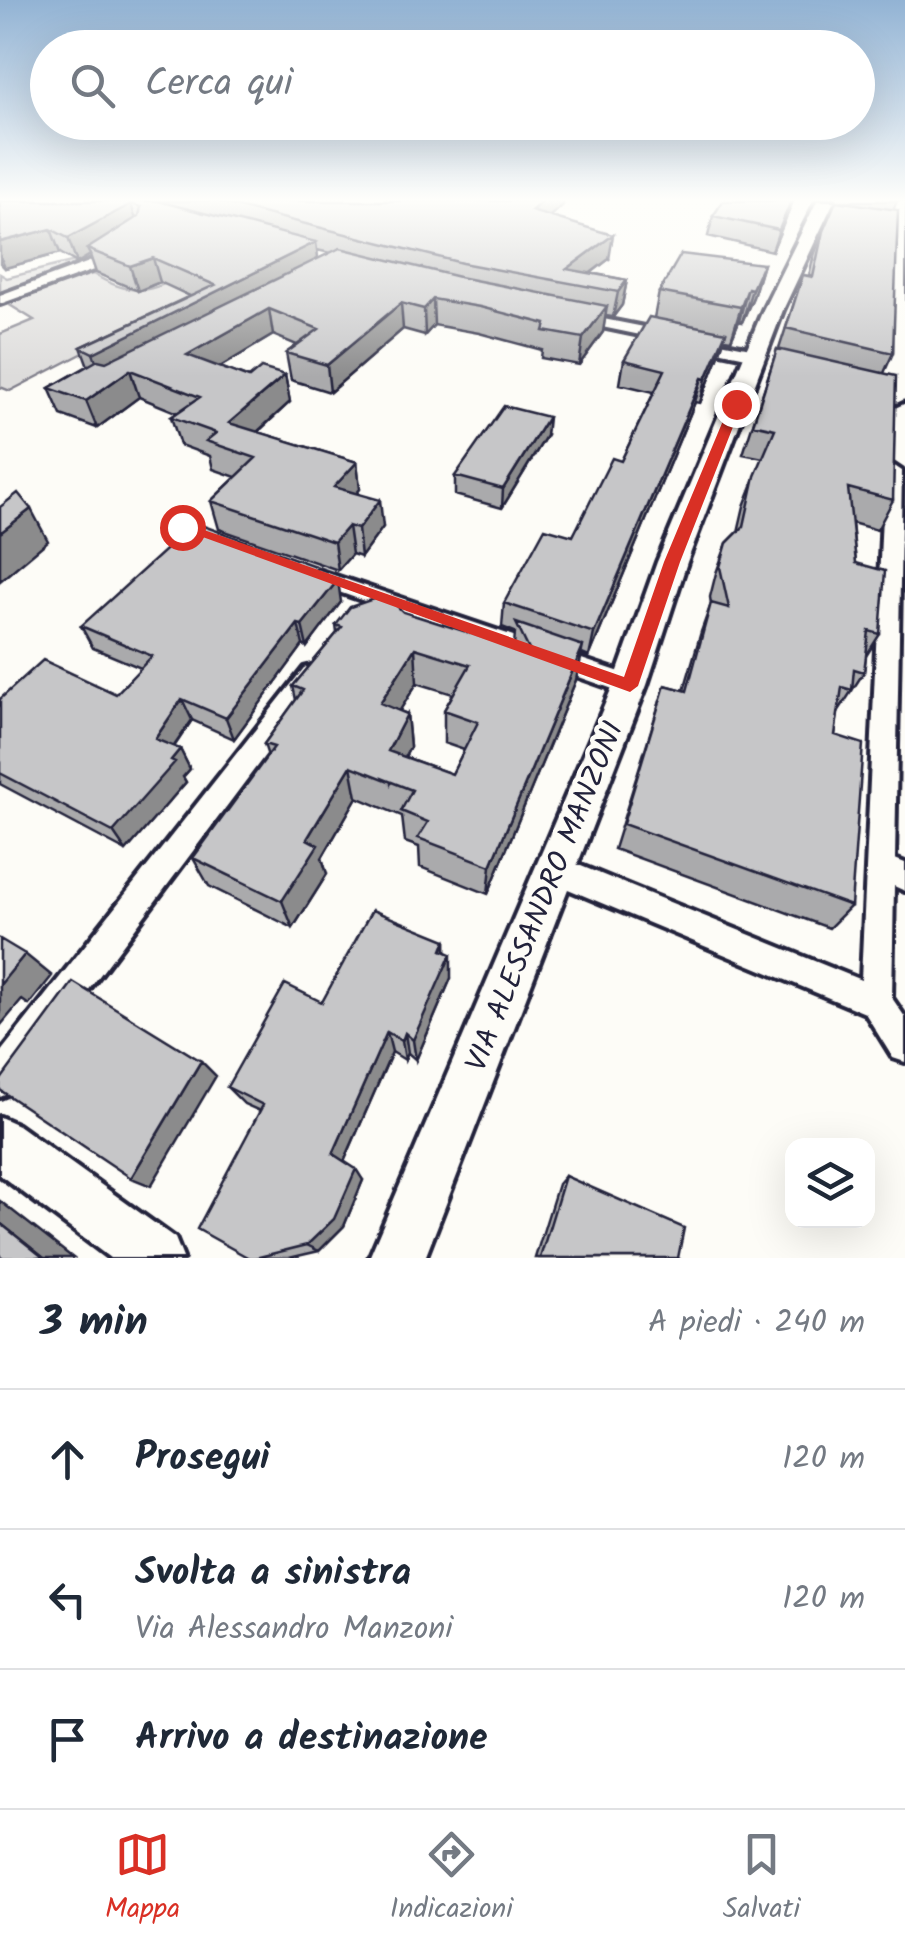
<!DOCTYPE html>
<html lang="it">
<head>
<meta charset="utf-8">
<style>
	body { margin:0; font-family:Kalam,sans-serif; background:#f2f2f3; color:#1f2937 }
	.controls { position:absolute; right:30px; bottom:30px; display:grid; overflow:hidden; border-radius:20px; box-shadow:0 10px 40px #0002 }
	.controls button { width:90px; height:90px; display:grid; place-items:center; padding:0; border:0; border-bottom:2px solid #e0e1e3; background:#fff; color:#1f2937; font:50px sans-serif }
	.stop { position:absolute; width:30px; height:30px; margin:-22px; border:8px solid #d93025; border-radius:50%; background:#fff }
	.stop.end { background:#d93025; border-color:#fff; box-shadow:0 2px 10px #0008 }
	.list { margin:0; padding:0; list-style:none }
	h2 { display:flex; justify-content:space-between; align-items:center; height:130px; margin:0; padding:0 40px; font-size:42px }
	h2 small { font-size:32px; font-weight:400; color:#747a83 }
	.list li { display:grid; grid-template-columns:65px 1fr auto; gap:30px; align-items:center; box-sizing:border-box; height:140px; padding:0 40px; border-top:2px solid #e0e1e3 }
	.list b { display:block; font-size:38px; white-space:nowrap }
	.list p { margin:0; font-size:32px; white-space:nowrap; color:#747a83 }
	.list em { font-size:32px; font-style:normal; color:#747a83 }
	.icon { flex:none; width:55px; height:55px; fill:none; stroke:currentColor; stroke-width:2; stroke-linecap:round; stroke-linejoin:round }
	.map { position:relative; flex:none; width:905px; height:1258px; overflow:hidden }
	.search { position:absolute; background:#fff; box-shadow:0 10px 40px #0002; left:30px; right:30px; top:30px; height:110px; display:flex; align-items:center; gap:25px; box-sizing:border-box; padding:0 35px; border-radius:55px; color:#747a83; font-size:38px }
	.sheet { height:550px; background:#fff }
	nav { display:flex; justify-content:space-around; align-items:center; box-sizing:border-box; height:140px; border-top:2px solid #e0e1e3; background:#fff; font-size:28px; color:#747a83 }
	nav a { display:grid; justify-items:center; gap:5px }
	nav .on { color:#d93025 }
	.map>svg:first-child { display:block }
</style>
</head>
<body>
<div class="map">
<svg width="905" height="1258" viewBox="0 0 905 1258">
	<rect width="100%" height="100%" fill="#fdfcf7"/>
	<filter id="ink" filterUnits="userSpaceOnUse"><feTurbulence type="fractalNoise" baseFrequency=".01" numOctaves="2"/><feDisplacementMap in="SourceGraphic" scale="20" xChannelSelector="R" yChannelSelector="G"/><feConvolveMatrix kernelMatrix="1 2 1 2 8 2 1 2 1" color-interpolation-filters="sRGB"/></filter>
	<g filter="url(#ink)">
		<path fill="#dddcdb" stroke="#807f8b" stroke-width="2.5" d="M 99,255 L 106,259 L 61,276 L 65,282 L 93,274 C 143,304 157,286 206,265 L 232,276 L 10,391 L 0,387 L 0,334 L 34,320 L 0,299 L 0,274 L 7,278 Z"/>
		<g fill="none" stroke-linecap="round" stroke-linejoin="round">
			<defs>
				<path id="street" d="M 113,249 L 125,252 L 99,268 L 0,304 L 0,295 L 89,262 Z
					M 578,314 L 756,349 L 764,354 L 756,359 L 573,321 L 571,318 Z
					M 893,465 L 902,471 L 895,859 L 905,863 L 905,891 L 894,886 L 892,998 L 905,1017 L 905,1062 L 893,1058 L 865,1013 L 544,879 L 540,869 L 544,859 L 554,855 L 861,980 L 884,471 Z
					M 312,568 L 638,678 L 642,685 L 638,692 L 630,695 L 305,580 L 301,575 L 305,570 Z
					M 312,666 L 320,668 L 324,675 L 320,682 L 12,1092 L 0,1097 L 0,1053 L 304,668 Z"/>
				<path id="secondary" d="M 817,201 L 834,201 L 783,310 L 687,562 L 647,685 L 425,1258 L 369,1258 L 613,685 L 657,562 L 763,310 Z
					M 893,201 L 905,201 L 905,399 L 894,404 L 865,398 L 861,393 L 865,388 L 883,388 Z
					M 0,1117 L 18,1125 L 175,1238 L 183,1258 L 110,1258 L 0,1175 Z"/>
			</defs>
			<use href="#street" stroke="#22223b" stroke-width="8"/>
			<use href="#secondary" stroke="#22223b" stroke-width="8"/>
			<use href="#street" fill="#fdfcf7" fill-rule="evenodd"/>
			<use href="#secondary" fill="#fdfcf7" fill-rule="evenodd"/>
		</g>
		<path fill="#aaaaac" stroke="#22223b" stroke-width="2.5" fill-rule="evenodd" d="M 0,201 L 563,201 L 563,205 L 550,217 L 609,259 L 591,273 L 627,280 L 622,305 L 613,317 L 605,316 L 603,332 L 579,365 L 541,358 L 542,350 L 479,333 L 434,325 L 425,335 L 403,329 L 330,392 L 291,380 L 286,353 L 297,345 L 273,335 L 220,367 L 249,378 L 285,375 L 290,402 L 258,432 L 357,462 L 360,489 L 357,493 L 383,527 L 361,557 L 352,554 L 338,570 L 219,529 L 211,501 L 236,477 L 213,469 L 210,456 L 180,445 L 171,417 L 178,413 L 139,397 L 97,428 L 61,415 L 49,388 L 88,366 L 81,347 L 190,296 L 160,282 L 138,291 L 96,273 L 90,255 L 77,263 L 60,253 L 5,268 L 0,263 ZM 317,250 L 330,253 L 318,259 Z
			M 793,201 L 772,251 L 708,236 L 713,216 Z
			M 836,201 L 897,201 L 893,210 L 893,353 L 884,373 L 893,500 L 877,530 L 852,523 L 856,563 L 880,634 L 866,656 L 864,672 L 838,712 L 835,735 L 851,906 L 829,928 L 614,849 L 665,685 L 684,690 L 701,632 L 711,604 L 710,597 L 716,573 L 727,543 L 738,532 L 744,506 L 763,458 L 743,454 L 777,349 L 779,349 L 803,275 L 809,276 L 813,258 L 823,231 Z
			M 763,264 L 753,297 L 742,322 L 739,321 L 731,340 L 724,339 L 719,355 L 700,403 L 695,402 L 589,657 L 582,654 L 576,680 L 488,894 L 420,867 L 419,847 L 405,842 L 402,816 L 357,797 L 322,858 L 327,874 L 293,928 L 209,886 L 193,858 L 268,756 L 264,744 L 296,700 L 293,686 L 337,633 L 336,625 L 403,612 L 514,647 L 515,632 L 502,627 L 504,603 L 573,536 L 621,461 L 654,392 L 620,384 L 624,360 L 654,318 L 659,292 ZM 417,683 L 453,694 L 444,710 L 444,743 L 464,750 L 452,774 L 405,757 L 410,747 L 407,714 L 399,711 Z
			M 546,436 L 502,508 L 455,495 L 455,476 Z
			M 319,573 L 341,602 L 307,647 L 303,645 L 234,739 L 192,720 L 174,747 L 180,749 L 190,769 L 183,777 L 186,782 L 126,851 L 0,784 L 0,699 L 116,694 L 141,668 L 93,648 L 81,626 Z
			M 446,940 L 446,952 L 451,978 L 416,1060 L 408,1053 L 405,1060 L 392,1052 L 344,1162 L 363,1180 L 344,1226 L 319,1251 L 289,1258 L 249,1258 L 260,1111 L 244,1104 L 227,1087 L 322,1002 Z
			M 565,1176 L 678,1258 L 535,1258 L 558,1184 Z"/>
		<path fill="#8b8b8c" stroke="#22223b" stroke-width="2.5" d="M 542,201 L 563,201 L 563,205 L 529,234 L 531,211 Z
			M 791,201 L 793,201 L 772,251 L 779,230 Z
			M 131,204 L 138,227 L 87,249 L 90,255 L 77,263 L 68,238 Z
			M 51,229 L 60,253 L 5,268 L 0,256 L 0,242 Z
			M 613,235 L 609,259 L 576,284 L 567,269 Z
			M 316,242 L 319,266 L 103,380 L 93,353 Z
			M 153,258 L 160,282 L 138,291 L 130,266 Z
			M 763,264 L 753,297 L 742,322 L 752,289 Z
			M 627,280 L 622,305 L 613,317 L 618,292 Z
			M 748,288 L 739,321 L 731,340 L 741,307 Z
			M 433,299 L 434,325 L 425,335 L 424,309 Z
			M 401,303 L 403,329 L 330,392 L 327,365 Z
			M 607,306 L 603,332 L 579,365 L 583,338 Z
			M 269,309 L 273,335 L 195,382 L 187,355 Z
			M 726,332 L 719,355 L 700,403 L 706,379 Z
			M 130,370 L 139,397 L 97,428 L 86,401 Z
			M 285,375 L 290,402 L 236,451 L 229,423 Z
			M 702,378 L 695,402 L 589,657 L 594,633 Z
			M 548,417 L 546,436 L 502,508 L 503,489 Z
			M 357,462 L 360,489 L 338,514 L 334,487 Z
			M 380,500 L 383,527 L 361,557 L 358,529 Z
			M 31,509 L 48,541 L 0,581 L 0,533 Z
			M 348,526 L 352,554 L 338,570 L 334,542 Z
			M 338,580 L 341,602 L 307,647 L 302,625 Z
			M 298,624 L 303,645 L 234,739 L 226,718 Z
			M 583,646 L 576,680 L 488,894 L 491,866 Z
			M 415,648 L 417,683 L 384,736 L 380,703 Z
			M 182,699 L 192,720 L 165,759 L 155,739 Z
			M 407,714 L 410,747 L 391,783 L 388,751 Z
			M 180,749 L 190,769 L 183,777 L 186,782 L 126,851 L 113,832 Z
			M 351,766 L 357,797 L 322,858 L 327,874 L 293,928 L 282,901 L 307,839 Z
			M 446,940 L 446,966 L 451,954 L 451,978 L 416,1060 L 413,1040 Z
			M 25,954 L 52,976 L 29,1005 L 22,1000 L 0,1026 L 0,984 Z
			M 387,1032 L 392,1052 L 342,1166 L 333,1154 Z
			M 405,1033 L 408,1053 L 405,1060 L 402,1041 Z
			M 201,1061 L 216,1076 L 151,1186 L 131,1178 Z
			M 356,1169 L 363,1180 L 344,1226 L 319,1251 L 307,1245 Z
			M 0,1201 L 73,1258 L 44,1258 L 0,1223 Z"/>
		<path fill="#c6c6c8" stroke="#22223b" stroke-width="2.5" fill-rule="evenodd" d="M 0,201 L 158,201 L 316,242 L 93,353 L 81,347 L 215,285 L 153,258 L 130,266 L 87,249 L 139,216 L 141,207 L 131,204 L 68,238 L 51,229 L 0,242 Z
			M 214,201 L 542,201 L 531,211 L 613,235 L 567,269 L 627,280 L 618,292 L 462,263 Z
			M 723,201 L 791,201 L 779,230 L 713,216 Z
			M 836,201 L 898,210 L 893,353 L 786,328 L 803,275 L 813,277 L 823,231 Z
			M 340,248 L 459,277 L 607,306 L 583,338 L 544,331 L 546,324 L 480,307 L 433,299 L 424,309 L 401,303 L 327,365 L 286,353 L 319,329 L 269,309 L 187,355 L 249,378 L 261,368 L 285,375 L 229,423 L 357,462 L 334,487 L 380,500 L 358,529 L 348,526 L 334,542 L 211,501 L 256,458 L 206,441 L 216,433 L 171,417 L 200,397 L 130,370 L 86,401 L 49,388 L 98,360 L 106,362 Z
			M 681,254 L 763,264 L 752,289 L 748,288 L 741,307 L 659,292 Z
			M 649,317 L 726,332 L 706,379 L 702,378 L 594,633 L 504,603 L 545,528 L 573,536 L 612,458 L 621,461 L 665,370 L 624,360 Z
			M 777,349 L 896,376 L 893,500 L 848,488 L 856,563 L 885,571 L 880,634 L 869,631 L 864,672 L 854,669 L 852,690 L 842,687 L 835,735 L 863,744 L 851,906 L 623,824 L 665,685 L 687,691 L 711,603 L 729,608 L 720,567 L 727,543 L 744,526 L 755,476 L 775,429 L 753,424 Z
			M 504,406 L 548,417 L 503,489 L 455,476 Z
			M 18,493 L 31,509 L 0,533 L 0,507 Z
			M 195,523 L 318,567 L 313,572 L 338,580 L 302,625 L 298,624 L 226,718 L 182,699 L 155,739 L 180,749 L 171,760 L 175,762 L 113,832 L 0,773 L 0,699 L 43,660 L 116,694 L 152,656 L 81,626 Z
			M 376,598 L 391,600 L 403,612 L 530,652 L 516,623 L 583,646 L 491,866 L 418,838 L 428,822 L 401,811 L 412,790 L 351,766 L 307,839 L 318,845 L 282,901 L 193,858 L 274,747 L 264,744 L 303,690 L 293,686 L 342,627 L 336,625 L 350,607 ZM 415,648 L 470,665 L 444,710 L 478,722 L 452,774 L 388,751 L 407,714 L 380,703 Z
			M 372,910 L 446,940 L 442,950 L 451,954 L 413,1040 L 405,1033 L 402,1041 L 387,1032 L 333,1154 L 356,1169 L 334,1219 L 307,1245 L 255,1258 L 249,1258 L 197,1229 L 263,1105 L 227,1087 L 285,984 L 322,1002 Z
			M 0,939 L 25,954 L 0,985 Z
			M 73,982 L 201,1061 L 131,1178 L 0,1090 L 0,1081 Z
			M 565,1176 L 684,1228 L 678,1258 L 540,1258 Z
			M 0,1223 L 44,1258 L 0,1258 Z"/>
	</g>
	<linearGradient id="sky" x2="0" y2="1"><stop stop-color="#92b3d4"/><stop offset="0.53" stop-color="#fefefb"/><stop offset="1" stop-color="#fefefb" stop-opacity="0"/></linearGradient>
	<rect width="905" height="377" fill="url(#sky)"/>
	<path fill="#d93025" d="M 736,400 L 742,404 L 680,562 L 638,686 L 630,692 L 175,527 L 187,524 L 624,677 L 664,562 L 730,404 Z"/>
	<g text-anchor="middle" stroke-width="9" stroke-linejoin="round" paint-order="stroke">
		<g font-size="30" fill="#22223b" stroke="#fdfcf7">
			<text transform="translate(544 896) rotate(-68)" y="10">VIA ALESSANDRO MANZONI</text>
		</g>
	</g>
</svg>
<div class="controls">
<button><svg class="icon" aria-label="layers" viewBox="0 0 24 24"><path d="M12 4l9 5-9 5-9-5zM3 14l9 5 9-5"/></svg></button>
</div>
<div class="stop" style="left:182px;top:527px"></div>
<div class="stop end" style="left:736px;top:404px"></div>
<div class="search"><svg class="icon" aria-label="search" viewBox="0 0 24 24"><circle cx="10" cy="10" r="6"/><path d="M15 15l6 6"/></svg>Cerca qui</div>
</div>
<section class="sheet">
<h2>3 min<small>A piedi · 240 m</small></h2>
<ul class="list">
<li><svg class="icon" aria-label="ahead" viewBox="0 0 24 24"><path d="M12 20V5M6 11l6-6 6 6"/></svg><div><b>Prosegui</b></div><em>120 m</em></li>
<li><svg class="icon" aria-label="left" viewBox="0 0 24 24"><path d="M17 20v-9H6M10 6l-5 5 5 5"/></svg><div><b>Svolta a sinistra</b><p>Via Alessandro Manzoni</p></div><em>120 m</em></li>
<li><svg class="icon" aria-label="arrive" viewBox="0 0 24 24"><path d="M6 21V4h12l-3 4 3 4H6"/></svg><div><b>Arrivo a destinazione</b></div></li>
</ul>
</section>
<nav>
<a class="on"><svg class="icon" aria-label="map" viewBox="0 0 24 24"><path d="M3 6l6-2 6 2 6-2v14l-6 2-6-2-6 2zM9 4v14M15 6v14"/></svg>Mappa</a>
<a><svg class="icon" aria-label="directions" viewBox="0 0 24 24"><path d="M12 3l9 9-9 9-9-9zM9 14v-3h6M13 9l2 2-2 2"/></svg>Indicazioni</a>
<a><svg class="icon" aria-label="saved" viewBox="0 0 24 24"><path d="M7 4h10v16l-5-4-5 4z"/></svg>Salvati</a>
</nav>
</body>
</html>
